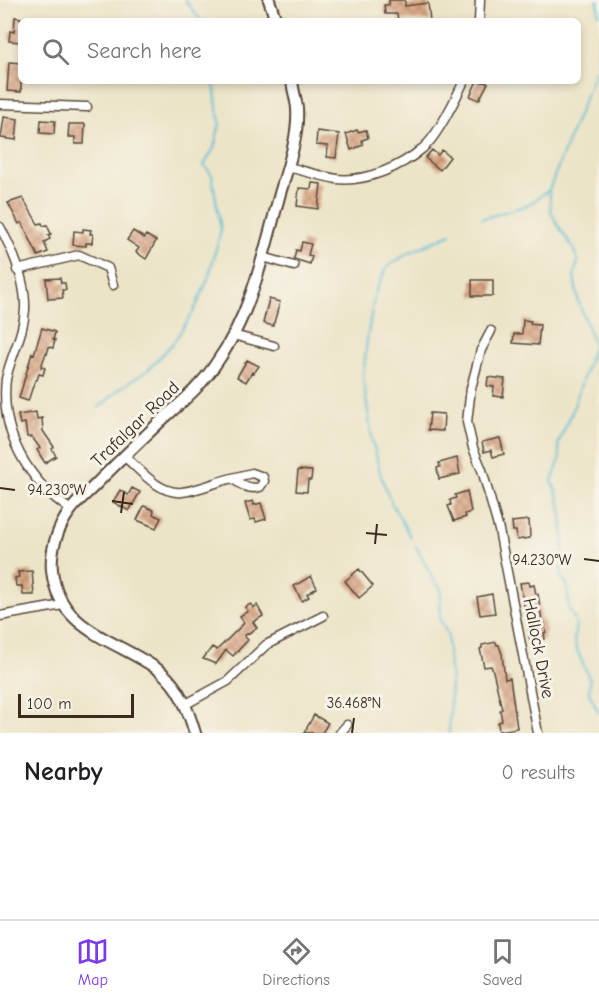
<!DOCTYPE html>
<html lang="en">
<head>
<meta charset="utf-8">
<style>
	body { margin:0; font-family:"Comic Neue",sans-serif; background:#f6f6f6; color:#202124 }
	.scale { position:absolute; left:18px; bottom:15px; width:116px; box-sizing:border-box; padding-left:6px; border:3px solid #3b2a1e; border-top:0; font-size:16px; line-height:21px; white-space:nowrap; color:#3b2a1e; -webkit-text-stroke:4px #f7f3e8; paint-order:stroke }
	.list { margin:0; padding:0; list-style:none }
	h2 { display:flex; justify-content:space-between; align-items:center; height:78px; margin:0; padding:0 24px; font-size:26px }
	h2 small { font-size:20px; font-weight:400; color:#757577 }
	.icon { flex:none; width:33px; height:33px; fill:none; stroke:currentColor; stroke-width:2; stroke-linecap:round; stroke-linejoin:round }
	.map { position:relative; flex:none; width:599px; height:733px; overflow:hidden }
	.search { position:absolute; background:#fff; box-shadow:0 3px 9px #0003; left:18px; right:18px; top:18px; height:66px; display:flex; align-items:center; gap:15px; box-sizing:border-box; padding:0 21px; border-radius:9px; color:#757577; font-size:22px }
	.sheet { height:186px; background:#fff }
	nav { display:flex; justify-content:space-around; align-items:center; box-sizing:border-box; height:84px; border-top:2px solid #e0e0e0; background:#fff; font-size:16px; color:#757577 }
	nav a { display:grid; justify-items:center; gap:3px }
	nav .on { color:#7c3aed }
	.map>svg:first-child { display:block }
</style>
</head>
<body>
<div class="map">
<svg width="599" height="733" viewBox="0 0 599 733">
	<defs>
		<pattern id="building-cross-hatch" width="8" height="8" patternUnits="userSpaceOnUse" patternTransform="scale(1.5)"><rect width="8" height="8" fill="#dca785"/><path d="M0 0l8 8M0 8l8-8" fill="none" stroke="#b4886c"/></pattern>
	</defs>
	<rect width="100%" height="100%" fill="#f7f3e8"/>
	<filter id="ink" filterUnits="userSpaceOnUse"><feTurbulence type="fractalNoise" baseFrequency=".0167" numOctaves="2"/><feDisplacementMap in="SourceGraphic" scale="12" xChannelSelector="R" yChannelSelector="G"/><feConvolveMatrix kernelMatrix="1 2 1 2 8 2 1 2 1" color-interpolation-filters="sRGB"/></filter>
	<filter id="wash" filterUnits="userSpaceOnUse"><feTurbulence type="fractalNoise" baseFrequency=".008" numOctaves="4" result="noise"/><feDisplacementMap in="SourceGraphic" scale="24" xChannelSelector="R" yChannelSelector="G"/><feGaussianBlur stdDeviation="1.35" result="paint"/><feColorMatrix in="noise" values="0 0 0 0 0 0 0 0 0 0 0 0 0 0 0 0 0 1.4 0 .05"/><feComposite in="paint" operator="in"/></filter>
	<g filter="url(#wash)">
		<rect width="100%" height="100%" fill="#ece4c7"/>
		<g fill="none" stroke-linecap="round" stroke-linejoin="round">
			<path stroke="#55bad3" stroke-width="2" d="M 185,0 L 201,21
				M 598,0 L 599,15
				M 549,190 L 551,211 L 557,224 L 573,248 L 578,260 L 574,276 L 578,300 L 594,345 L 572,412 L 558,444 L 560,459 L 552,482 C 566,509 564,546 561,577 L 567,584 L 569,609 L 576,623 L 574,641 L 577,650 L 590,680 L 589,693 L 599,713
				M 481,219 L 528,205 L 549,190 L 598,64 L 599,35
				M 98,408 L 122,387 L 148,370 L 173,343 L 194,311 L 208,279 L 221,230 L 212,175 L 204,165 L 214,148 L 220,123 L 217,108 L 214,81
				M 410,536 L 392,504 L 381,476 L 372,439 L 363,378 L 367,340 L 374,296 L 386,268 L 408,253 L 451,234
				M 416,546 L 432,577 L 441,589 L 440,619 L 448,635 L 448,653 L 451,679 L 449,733"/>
		</g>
		<g id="blocks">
			<path fill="url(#building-cross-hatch)" d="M 389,0 L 405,0 L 405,6 L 428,3 L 430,21 L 398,20 L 397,14 L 385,14 L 384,5 L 389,5 Z
				M 15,17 L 21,18 L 21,42 L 9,41 L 10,31 L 14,32 Z
				M 9,62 L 21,63 L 21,92 L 7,91 Z
				M 477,81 L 488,83 L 479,100 L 470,96 Z
				M 4,117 L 18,119 L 16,140 L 1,138 Z
				M 41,120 L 55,121 L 54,134 L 40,133 Z
				M 69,124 L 85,124 L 84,144 L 75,144 L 75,137 L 68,137 Z
				M 357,130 L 358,132 L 366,130 L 368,138 L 362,140 L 363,145 L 351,150 L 346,134 Z
				M 317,131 L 339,134 L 336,158 L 327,157 L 328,146 L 316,145 Z
				M 432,150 L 438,155 L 442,150 L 450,157 L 440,170 L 425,158 Z
				M 312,183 L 321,184 L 318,209 L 297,206 L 299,188 L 311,189 Z
				M 23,198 L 38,224 L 42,223 L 43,226 L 47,225 L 51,234 L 48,235 L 50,239 L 44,242 L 48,252 L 38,256 L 22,222 L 19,224 L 8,203 Z
				M 83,229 L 91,230 L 90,234 L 93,234 L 92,243 L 86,243 L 86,246 L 73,245 L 74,231 L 83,232 Z
				M 133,231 L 144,238 L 146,235 L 156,241 L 146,259 L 136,252 L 139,248 L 127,240 Z
				M 302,242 L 311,244 L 308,255 L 312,256 L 310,264 L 294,259 L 296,250 L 300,251 Z
				M 60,278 L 61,283 L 65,283 L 66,290 L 62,290 L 63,298 L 48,299 L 46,279 Z
				M 472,280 L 493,280 L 493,296 L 472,296 Z
				M 269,299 L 280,302 L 273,326 L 263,323 Z
				M 523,320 L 531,321 L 530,324 L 540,325 L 538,345 L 513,343 L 514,334 L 522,334 Z
				M 42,328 L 55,332 L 53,340 L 55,340 L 53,348 L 49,347 L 47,354 L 46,353 L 41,367 L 45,368 L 43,375 L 39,374 L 37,380 L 35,380 L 28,401 L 19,398 L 32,353 L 34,354 Z
				M 247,360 L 259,366 L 254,373 L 252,372 L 246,382 L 237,377 Z
				M 488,377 L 505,379 L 503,397 L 493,396 L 494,387 L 487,386 Z
				M 36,412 L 37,419 L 42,418 L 43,431 L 54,447 L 52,449 L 56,456 L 45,463 L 37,450 L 40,448 L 32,437 L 27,437 L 25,423 L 20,424 L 18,415 Z
				M 430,413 L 444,414 L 443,431 L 428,430 Z
				M 500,438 L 504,454 L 493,457 L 491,450 L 484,452 L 482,442 Z
				M 457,458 L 460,474 L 439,479 L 437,468 L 440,467 L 439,463 Z
				M 298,470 L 312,471 L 311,480 L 308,480 L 307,492 L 296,491 Z
				M 132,488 L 140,492 L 129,511 L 113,502 L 120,490 L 128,495 Z
				M 467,491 L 471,512 L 465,514 L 466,517 L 454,521 L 448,506 L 451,505 L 450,500 L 456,498 L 455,495 Z
				M 253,501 L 254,505 L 261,503 L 266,519 L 256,522 L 255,519 L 250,520 L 245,503 Z
				M 144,506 L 154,510 L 153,514 L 161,518 L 156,528 L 137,520 Z
				M 529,520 L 530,538 L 517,540 L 516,531 L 513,531 L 512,522 Z
				M 359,569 L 373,586 L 359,598 L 345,581 Z
				M 32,571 L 34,595 L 23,595 L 22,586 L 16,586 L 15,578 L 19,577 L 18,572 Z
				M 311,576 L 317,588 L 307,594 L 309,597 L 302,601 L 294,586 Z
				M 529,582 L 530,586 L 534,585 L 536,594 L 538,594 L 542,621 L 544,621 L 546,632 L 544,633 L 545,639 L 530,641 L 520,583 Z
				M 492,594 L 495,613 L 480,615 L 477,597 Z
				M 251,604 L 253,608 L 257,605 L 263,616 L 253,622 L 257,628 L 244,636 L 248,640 L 233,656 L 226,650 L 216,664 L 203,659 L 212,647 L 217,650 L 244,623 L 240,616 L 248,611 L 245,607 Z
				M 496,642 L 497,645 L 499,645 L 502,654 L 505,679 L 510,678 L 517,728 L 499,731 L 498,722 L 502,721 L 500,710 L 502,709 L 493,671 L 491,666 L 484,667 L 480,649 L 482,648 L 482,645 Z
				M 314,715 L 328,723 L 322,733 L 304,733 Z"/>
		</g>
	</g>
	<g filter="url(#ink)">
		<use href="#blocks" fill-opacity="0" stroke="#564637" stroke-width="1.5"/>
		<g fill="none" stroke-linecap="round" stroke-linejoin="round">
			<defs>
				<path id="minor" d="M 479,21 L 480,0
					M 0,104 L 87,107
					M 288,167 C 304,171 321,176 337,179 C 366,182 401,167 423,148 C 437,137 456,98 464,81
					M 0,227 C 13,251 26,281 25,309 C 24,334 11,355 6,379 C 0,434 28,481 71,510
					M 263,257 L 294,266
					M 17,270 L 79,255 L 108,268 L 113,285
					M 491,331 L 481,350 L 471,388 L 467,422 L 473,448 L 482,470 L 499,530 L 538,733
					M 233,335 L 274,346
					M 124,456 C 139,469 160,495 182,492 C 199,490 216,482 232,478 C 241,485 249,490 260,487 L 264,481 L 263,477 L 252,473 L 232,478
					M 0,616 L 63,605
					M 186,704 L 228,681 L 266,645 L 323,616
					M 340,733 L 347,725"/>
				<path id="tertiary" d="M 269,0 L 276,21
					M 195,733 C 188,710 180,687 160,671 C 119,640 58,632 52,570 C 50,550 58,527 70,511 C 78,500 90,491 99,481 C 120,460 142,439 164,418 C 183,401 203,384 217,362 C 251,314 264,253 279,197 C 287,169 299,137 297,108 C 296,99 293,90 292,81"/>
			</defs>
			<use href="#minor" stroke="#564637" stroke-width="11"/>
			<use href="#tertiary" stroke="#564637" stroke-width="14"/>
			<use href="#minor" stroke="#fff" stroke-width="8"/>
			<use href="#tertiary" stroke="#fff" stroke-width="10"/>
		</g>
	</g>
	<path fill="none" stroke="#3b2a1e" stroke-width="2" d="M 0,488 L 15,490M 112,501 L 133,504M 121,513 L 124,492M 366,533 L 387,535M 375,544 L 377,524M 584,559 L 599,561M 352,733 L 354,718"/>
	<g text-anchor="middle" stroke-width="6" stroke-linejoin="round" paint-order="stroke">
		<g font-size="18" fill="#3b2a1e" stroke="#f7f3e8">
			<text transform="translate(135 424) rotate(-44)" y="6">Trafalgar Road</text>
			<text transform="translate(539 648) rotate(79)" y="6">Hallock Drive</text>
		</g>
	</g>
	<g font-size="15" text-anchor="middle" fill="#3b2a1e" stroke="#f7f3e8" stroke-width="6" stroke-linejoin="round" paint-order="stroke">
		<text x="57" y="495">94.230°W</text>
		<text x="542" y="565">94.230°W</text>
		<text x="354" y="708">36.468°N</text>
	</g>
</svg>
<div class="scale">100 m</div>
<div class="search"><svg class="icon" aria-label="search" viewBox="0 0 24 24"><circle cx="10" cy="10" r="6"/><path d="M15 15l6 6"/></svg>Search here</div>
</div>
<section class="sheet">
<h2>Nearby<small>0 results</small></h2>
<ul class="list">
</ul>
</section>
<nav>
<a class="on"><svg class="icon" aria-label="map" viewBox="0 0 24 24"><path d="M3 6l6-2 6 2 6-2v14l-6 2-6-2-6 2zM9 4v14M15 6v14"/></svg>Map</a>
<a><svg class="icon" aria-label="directions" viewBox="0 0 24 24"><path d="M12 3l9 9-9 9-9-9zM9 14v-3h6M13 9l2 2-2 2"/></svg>Directions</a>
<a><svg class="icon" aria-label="saved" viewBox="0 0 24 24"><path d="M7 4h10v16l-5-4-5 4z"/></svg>Saved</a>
</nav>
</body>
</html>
